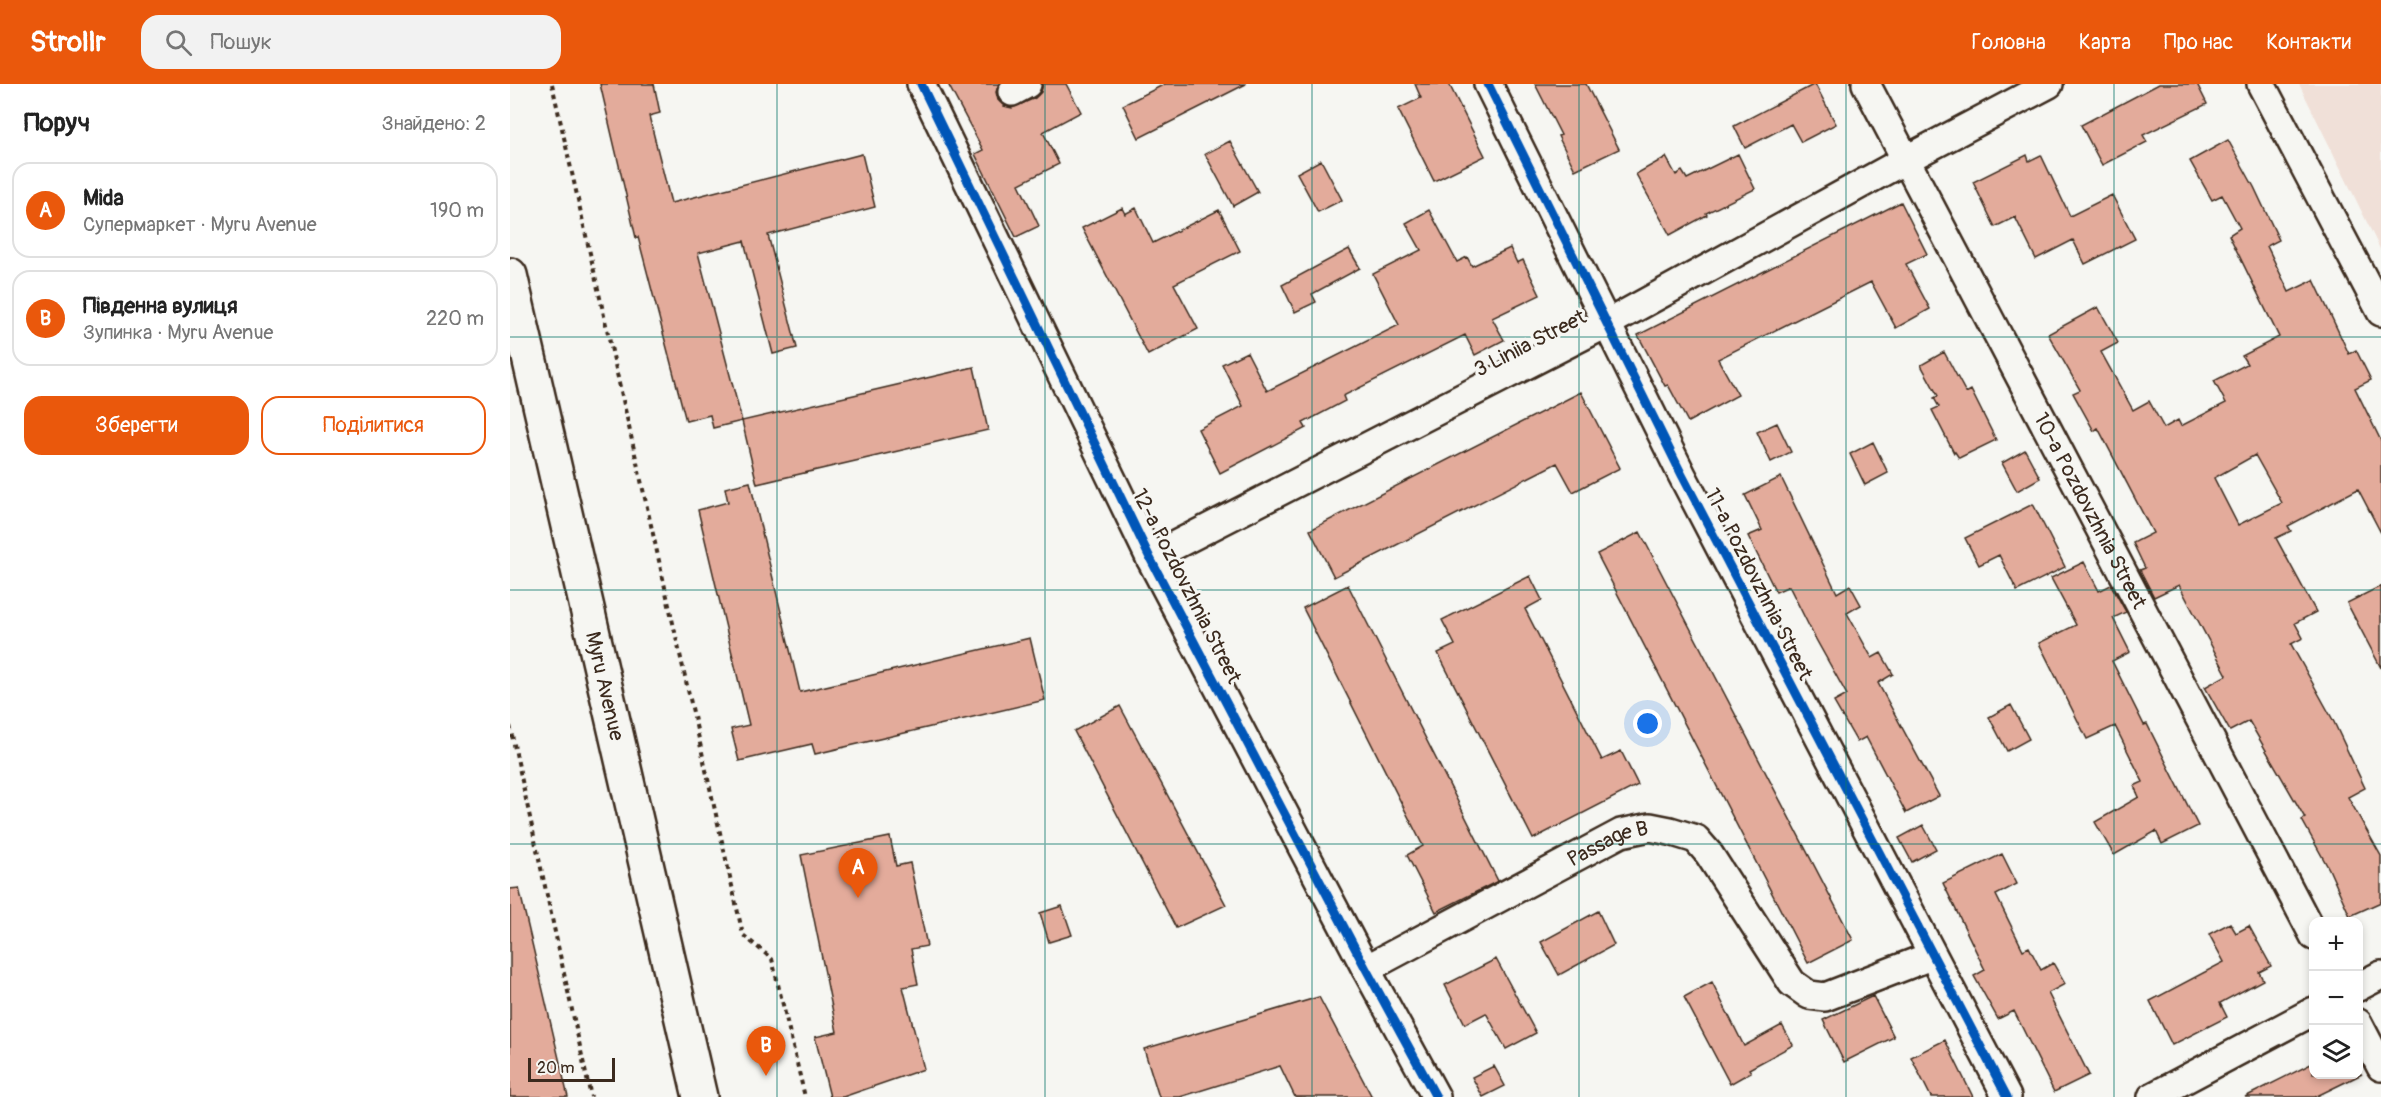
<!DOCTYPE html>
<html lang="uk">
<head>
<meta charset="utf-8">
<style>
	body { margin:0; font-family:Pangolin,sans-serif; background:#f2f2f2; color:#222 }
	.controls { position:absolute; right:18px; bottom:18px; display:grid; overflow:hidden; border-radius:12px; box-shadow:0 3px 9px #0003 }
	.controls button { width:54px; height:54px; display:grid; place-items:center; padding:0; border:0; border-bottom:2px solid #e0e0e0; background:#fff; color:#222; font:30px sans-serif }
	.scale { position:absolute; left:18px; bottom:15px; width:87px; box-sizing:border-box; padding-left:6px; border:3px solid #3b2a1e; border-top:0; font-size:16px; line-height:21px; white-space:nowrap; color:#3b2a1e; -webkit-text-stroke:4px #f6f6f2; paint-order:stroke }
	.you { position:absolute; left:1138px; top:640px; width:21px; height:21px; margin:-15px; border:4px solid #fff; border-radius:50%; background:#1a73e8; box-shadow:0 0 0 9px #1a73e833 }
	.badge { display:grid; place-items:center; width:39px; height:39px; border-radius:50%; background:#ea580c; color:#fff; font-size:20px; font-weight:700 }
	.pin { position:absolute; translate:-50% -50px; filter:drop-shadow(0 2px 3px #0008) }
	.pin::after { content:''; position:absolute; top:32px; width:21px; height:18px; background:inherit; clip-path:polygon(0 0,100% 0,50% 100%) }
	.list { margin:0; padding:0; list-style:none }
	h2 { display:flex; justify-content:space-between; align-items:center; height:78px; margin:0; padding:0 24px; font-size:26px }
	h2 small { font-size:20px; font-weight:400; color:#767676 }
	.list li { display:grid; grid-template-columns:39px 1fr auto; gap:18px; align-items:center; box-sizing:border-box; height:96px; margin:0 12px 12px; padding:0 12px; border:2px solid #e0e0e0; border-radius:18px }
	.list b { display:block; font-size:22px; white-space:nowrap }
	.list p { margin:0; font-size:20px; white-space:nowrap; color:#767676 }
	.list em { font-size:20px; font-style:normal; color:#767676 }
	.actions { display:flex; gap:12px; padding:18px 24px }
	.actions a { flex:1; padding:14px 0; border:2px solid #ea580c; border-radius:18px; text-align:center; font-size:21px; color:#ea580c }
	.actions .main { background:#ea580c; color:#fff }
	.icon { flex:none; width:33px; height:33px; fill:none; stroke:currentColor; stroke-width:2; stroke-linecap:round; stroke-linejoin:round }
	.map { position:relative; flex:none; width:1871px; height:1013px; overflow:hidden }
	header { display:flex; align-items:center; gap:36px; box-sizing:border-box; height:84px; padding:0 30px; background:#ea580c; color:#fff }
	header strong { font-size:28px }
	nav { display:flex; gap:33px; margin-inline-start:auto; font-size:21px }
	.search { width:420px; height:54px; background:#f2f2f2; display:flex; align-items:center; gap:15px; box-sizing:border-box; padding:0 21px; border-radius:18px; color:#767676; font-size:22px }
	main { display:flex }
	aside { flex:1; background:#fff }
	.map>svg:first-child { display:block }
</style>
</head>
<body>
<header>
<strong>Strollr</strong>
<div class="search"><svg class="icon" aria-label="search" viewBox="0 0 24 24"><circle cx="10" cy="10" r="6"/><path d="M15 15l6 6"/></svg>Пошук</div>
<nav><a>Головна</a><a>Карта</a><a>Про нас</a><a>Контакти</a></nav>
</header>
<main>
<aside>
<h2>Поруч<small>Знайдено: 2</small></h2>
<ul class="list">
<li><span class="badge">A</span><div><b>Mida</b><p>Супермаркет · Myru Avenue</p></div><em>190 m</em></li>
<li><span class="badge">B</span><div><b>Південна вулиця</b><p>Зупинка · Myru Avenue</p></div><em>220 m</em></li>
</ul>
<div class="actions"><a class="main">Зберегти</a><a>Поділитися</a></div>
</aside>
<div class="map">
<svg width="1871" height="1013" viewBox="0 0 1871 1013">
	<rect width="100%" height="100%" fill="#f6f6f2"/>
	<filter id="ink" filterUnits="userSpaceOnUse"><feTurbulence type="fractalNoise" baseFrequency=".0167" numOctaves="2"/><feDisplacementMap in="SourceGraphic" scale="12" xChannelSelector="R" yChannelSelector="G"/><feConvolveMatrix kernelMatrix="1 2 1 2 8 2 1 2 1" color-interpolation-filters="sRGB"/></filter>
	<g filter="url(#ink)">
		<path fill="#f0e0d8" d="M 1789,0 L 1871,0 L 1871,167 L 1824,71 Z"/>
		<path fill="#e3ab9b" stroke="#3b2a1e" stroke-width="1.5" fill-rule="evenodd" d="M 90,0 L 144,0 L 150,29 L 139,32 L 161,119 L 352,70 L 365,123 L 258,151 L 287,264 L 263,270 L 234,157 L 188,169 L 232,337 L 203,344 L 200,331 L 176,337 L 128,153 L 126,154 Z
			M 438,0 L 489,0 L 486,8 L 488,16 L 494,22 L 502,24 L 525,14 L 531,8 L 533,0 L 556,0 L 571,28 L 533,48 L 549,80 L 509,100 L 529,142 L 506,153 L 465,70 L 473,66 Z
			M 655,0 L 736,0 L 629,54 L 613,21 Z
			M 905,0 L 939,0 L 975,72 L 924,97 L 888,25 L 911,14 Z
			M 1025,0 L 1076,0 L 1109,65 L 1065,86 L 1048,52 L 1051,51 Z
			M 1305,0 L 1326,40 L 1291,58 L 1281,40 L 1235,64 L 1224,42 Z
			M 1649,0 L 1687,0 L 1697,20 L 1633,51 L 1637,58 L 1592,81 L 1571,41 Z
			M 1718,56 L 1744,103 L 1769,156 L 1757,162 L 1779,208 L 1804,196 L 1839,270 L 1846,266 L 1861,296 L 1845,304 L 1871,357 L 1871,449 L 1848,405 L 1778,442 L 1781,447 L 1766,454 L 1806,528 L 1785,539 L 1793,554 L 1781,560 L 1823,636 L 1855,704 L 1838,713 L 1871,772 L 1871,818 L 1840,832 L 1819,785 L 1792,736 L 1795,734 L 1739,637 L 1720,647 L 1695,603 L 1717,591 L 1669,501 L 1644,513 L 1630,486 L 1635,484 L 1623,459 L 1643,449 L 1588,344 L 1584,347 L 1563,309 L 1570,306 L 1538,250 L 1588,223 L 1608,259 L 1591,268 L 1623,326 L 1639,317 L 1654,344 L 1668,336 L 1671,342 L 1716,319 L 1704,297 L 1737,280 L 1732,272 L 1769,253 L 1719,151 L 1730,144 L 1712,111 L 1702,116 L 1680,77 ZM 1745,371 L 1772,419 L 1728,441 L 1704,394 Z
			M 720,57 L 748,108 L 723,122 L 695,70 Z
			M 1228,70 L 1245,105 L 1196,129 L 1197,131 L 1160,151 L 1126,90 L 1156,73 L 1166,91 L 1172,87 L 1177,95 Z
			M 1517,71 L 1519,77 L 1531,71 L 1560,132 L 1602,111 L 1625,155 L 1575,180 L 1563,156 L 1526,175 L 1505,133 L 1485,143 L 1463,98 Z
			M 811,76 L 832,116 L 808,128 L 787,89 Z
			M 1391,118 L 1417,170 L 1396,180 L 1420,225 L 1386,244 L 1361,198 L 1208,275 L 1228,311 L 1178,338 L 1158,301 L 1155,302 L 1128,251 Z
			M 612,124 L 615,130 L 626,124 L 643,159 L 709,126 L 730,167 L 664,200 L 688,245 L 638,271 L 572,144 Z
			M 919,126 L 947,178 L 957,173 L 962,182 L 1000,164 L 1007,179 L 1013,176 L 1030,211 L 982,234 L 994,256 L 965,271 L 955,251 L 833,312 L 835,317 L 793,339 L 796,344 L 710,389 L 688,345 L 733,322 L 712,280 L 737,268 L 757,307 L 889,241 L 863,190 L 911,166 L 896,139 Z
			M 839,165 L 850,184 L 802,210 L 806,218 L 785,228 L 772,201 Z
			M 1434,268 L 1456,309 L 1461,306 L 1486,356 L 1449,374 L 1445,368 L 1444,369 L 1422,326 L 1429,323 L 1424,314 L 1428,312 L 1411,281 Z
			M 464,283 L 478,346 L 247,400 L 232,337 Z
			M 1071,308 L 1110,384 L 1063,408 L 1047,379 L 824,493 L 800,446 Z
			M 1267,339 L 1281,368 L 1261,378 L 1247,348 Z
			M 1363,358 L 1378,389 L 1355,401 L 1340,370 Z
			M 1515,366 L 1530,394 L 1507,407 L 1492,379 Z
			M 1271,393 L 1327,509 L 1340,501 L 1351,521 L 1337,529 L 1362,574 L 1371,569 L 1383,590 L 1368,599 L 1429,712 L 1396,729 L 1356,653 L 1347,658 L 1324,618 L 1337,611 L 1303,550 L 1279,502 L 1266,508 L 1238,452 L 1252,446 L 1235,411 Z
			M 240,398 L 290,608 L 520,554 L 535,616 L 305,670 L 302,660 L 229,677 L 221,645 L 239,641 L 188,426 L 218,418 L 215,404 Z
			M 1523,420 L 1555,483 L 1507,507 L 1489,471 L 1469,481 L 1455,454 Z
			M 1130,448 L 1343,856 L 1298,879 L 1087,470 Z
			M 1574,478 L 1589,507 L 1601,501 L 1616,528 L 1603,534 L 1620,568 L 1602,577 L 1634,641 L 1637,640 L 1688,742 L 1652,760 L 1646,747 L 1604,771 L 1585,738 L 1629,713 L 1624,702 L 1633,698 L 1605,642 L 1577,655 L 1529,559 L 1566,541 L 1541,494 Z
			M 1020,492 L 1032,516 L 1015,525 L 1092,676 L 1111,667 L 1128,701 L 1023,755 L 928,569 L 945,561 L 932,536 Z
			M 838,501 L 988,797 L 926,828 L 897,771 L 913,762 L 793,524 Z
			M 1871,502 L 1871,584 L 1837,519 Z
			M 1501,621 L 1519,655 L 1497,667 L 1479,633 Z
			M 610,622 L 716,821 L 666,844 L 564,647 Z
			M 1413,741 L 1426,765 L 1402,778 L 1389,754 Z
			M 380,753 L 386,782 L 400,779 L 417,862 L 401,865 L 408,900 L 393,903 L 414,985 L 333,1013 L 320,1013 L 305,953 L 327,948 L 291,771 Z
			M 1492,770 L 1507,800 L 1486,811 L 1513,866 L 1519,863 L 1531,886 L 1543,879 L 1555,900 L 1538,909 L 1579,991 L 1544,1008 L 1504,927 L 1488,935 L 1464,892 L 1475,886 L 1433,799 Z
			M 9,804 L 58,1013 L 0,1013 L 0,805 Z
			M 552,822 L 562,851 L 539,858 L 530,829 Z
			M 1088,827 L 1104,861 L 1049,891 L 1031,858 Z
			M 1720,839 L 1726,849 L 1739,842 L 1761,882 L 1749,888 L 1753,896 L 1710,919 L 1717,933 L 1662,961 L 1640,917 L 1714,878 L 1699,850 Z
			M 986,875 L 1026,949 L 996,965 L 976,929 L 955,940 L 935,901 Z
			M 1202,898 L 1234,962 L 1272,941 L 1283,961 L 1239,985 L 1241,988 L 1220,1000 L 1174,913 Z
			M 1363,912 L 1384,953 L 1334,978 L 1313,936 Z
			M 809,913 L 862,1013 L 785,1013 L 770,982 L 670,1013 L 649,1013 L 634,965 Z
			M 1435,956 L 1463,1013 L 1421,1013 L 1401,973 Z
			M 1803,979 L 1803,990 L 1852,990 L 1805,1013 L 1735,1013 Z
			M 984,982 L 995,1002 L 973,1013 L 962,993 Z"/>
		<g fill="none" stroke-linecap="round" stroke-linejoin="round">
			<defs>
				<g id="street">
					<path d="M 411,0 L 640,474 L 856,885 L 926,1013"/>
					<path d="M 978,0 L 1172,391 L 1497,1013"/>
					<path id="s1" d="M 1356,0 L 1804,852"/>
					<path d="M 1751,0 L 1871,228"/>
					<path d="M 502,8 L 517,0"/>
					<path d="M 640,474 L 1098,239 L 1395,76 L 1539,0"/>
					<path id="s2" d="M 856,885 L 1111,749 L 1140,743 L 1160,747 L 1186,755 L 1199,770 L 1282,899 L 1299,911 L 1315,913 L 1421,872"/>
					<path d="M 1848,903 L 1871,891"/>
					<path d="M 1848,939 L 1871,983"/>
					<path d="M 1642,1013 L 1804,927"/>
				</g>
				<g id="secondary">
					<path id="s3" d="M 0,191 L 190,1013"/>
				</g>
			</defs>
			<use href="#street" stroke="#3b2a1e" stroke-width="32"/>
			<use href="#secondary" stroke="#3b2a1e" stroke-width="38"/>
			<path stroke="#3b2a1e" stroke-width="4" stroke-dasharray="4.5 4.5" stroke-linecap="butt" d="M 42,0 L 233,851 L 262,875 L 295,1013
				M 0,642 L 81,1013"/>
			<use href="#street" stroke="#f6f6f2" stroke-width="27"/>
			<use href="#secondary" stroke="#f6f6f2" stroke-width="33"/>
			<defs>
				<path id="cycleway" d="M 411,0 L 640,474 L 856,885 L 926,1013
					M 978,0 L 1172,391 L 1497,1013"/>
			</defs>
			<use href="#cycleway" stroke="#f6f6f2" stroke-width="13"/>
			<use href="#cycleway" stroke="#0057b8" stroke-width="9"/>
		</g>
	</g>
	<path fill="none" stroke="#0f766e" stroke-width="1.5" stroke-opacity="0.55" d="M 267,0 L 267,1013M 535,0 L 535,1013M 802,0 L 802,1013M 1069,0 L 1069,1013M 1336,0 L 1336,1013M 1604,0 L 1604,1013M 0,253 L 1871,253M 0,506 L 1871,506M 0,760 L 1871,760"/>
	<g text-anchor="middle" stroke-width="6" stroke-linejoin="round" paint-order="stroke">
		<g font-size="21" fill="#3b2a1e" stroke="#f6f6f2">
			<text transform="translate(1020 259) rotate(-27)" y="7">3 Liniia Street</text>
			<text dy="7" stroke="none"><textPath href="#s1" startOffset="482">10-a Pozdovzhnia Street</textPath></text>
			<text transform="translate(1249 500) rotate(63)" y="7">11-a Pozdovzhnia Street</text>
			<text transform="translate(677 502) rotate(63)" y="7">12-a Pozdovzhnia Street</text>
			<text dy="7" stroke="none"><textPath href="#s3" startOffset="422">Myru Avenue</textPath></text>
			<text dy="7" stroke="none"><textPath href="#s2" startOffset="273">Passage B</textPath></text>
		</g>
	</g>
</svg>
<div class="controls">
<button>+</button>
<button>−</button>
<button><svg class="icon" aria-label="layers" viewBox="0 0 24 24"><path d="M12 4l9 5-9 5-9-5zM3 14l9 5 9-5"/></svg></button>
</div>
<div class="scale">20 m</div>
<div class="you"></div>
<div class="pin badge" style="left:348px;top:814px">A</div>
<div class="pin badge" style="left:256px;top:992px">B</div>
</div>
</main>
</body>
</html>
